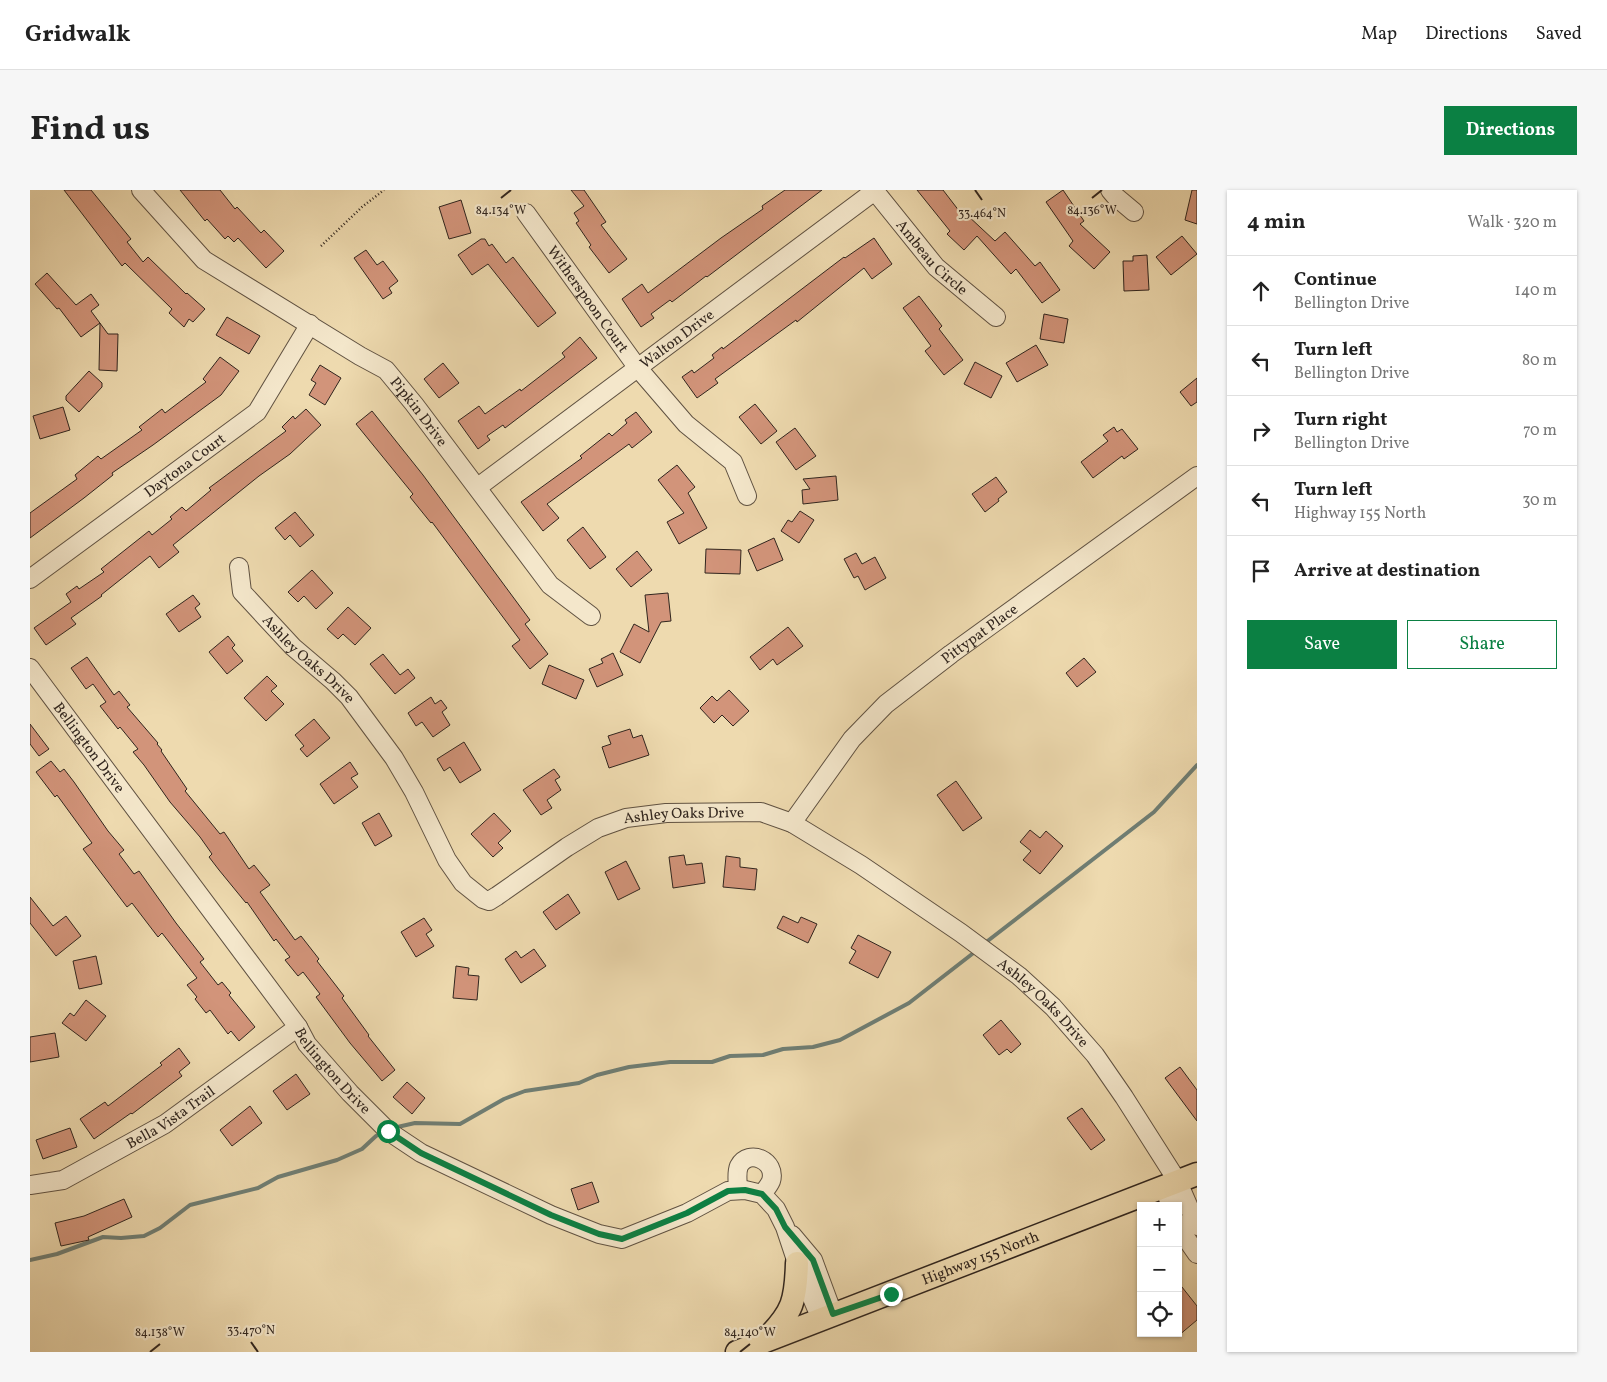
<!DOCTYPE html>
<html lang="en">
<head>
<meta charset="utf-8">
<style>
	body { margin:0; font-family:Vollkorn,serif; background:#f6f6f6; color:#222 }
	.controls { position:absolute; right:15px; bottom:15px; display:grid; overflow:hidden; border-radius:0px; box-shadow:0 1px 4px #0004 }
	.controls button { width:45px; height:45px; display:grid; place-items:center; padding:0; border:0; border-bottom:1px solid #e0e0e0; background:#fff; color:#222; font:25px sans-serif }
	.stop { position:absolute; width:15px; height:15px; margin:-11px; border:4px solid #0b8043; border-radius:50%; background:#fff }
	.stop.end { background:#0b8043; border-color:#fff; box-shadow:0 1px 5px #0008 }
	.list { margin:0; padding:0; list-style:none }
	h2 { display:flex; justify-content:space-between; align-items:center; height:65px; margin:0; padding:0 20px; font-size:21px }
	h2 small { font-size:16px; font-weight:400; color:#767676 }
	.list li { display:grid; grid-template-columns:32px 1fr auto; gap:15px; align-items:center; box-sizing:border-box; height:70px; padding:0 20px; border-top:1px solid #e0e0e0 }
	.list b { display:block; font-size:19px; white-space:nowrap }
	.list p { margin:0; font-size:16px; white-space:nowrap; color:#767676 }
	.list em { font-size:16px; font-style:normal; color:#767676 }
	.actions { display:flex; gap:10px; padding:15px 20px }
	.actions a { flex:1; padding:11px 0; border:1px solid #0b8043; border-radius:0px; text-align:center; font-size:18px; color:#0b8043 }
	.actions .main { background:#0b8043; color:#fff }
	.icon { flex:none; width:28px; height:28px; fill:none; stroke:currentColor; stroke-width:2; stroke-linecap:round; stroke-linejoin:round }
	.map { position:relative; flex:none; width:1167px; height:1162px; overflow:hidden; border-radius:0px }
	header { display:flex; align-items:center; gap:30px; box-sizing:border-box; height:70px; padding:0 25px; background:#fff; border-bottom:1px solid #e0e0e0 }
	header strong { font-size:24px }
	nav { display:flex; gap:28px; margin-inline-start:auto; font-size:18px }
	.intro { display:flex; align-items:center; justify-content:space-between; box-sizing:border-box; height:120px; padding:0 30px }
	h1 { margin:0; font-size:35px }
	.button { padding:12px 22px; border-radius:0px; background:#0b8043; color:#fff; font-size:18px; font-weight:700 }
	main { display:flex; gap:30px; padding:0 30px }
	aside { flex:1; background:#fff; border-radius:0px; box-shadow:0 1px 4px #0004 }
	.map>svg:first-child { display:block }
</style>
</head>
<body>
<header>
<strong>Gridwalk</strong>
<nav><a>Map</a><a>Directions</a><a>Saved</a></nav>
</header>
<div class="intro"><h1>Find us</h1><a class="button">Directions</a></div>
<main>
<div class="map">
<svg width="1167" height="1162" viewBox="0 0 1167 1162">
	<rect width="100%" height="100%" fill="#eedaaf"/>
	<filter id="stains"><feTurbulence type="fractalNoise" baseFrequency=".004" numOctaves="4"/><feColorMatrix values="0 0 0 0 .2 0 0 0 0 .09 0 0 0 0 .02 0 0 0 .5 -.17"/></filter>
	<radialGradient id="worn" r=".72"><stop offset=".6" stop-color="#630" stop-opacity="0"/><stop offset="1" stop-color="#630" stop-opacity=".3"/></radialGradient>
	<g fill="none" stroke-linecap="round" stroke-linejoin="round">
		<path stroke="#6f7e74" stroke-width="4" d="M 955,753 L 1124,622 L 1167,575
			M 363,938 L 385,933 L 430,934 L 474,909 L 495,901 L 549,893 L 567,885 L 599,877 L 640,872 L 682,872 L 700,866 L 733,865 L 753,859 L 783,857 L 810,850 L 879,813 L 946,761
			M 0,1070 L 27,1064 L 73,1047 L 91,1048 L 114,1046 L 130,1038 L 160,1015 L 228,998 L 248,987 L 307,970 L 332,959 L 346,946 L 352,943"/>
	</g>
	<path fill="#d2947a" stroke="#30251e" d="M 34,0 L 61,0 L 101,49 L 97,52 L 113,72 L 118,67 L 156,104 L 157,103 L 175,119 L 163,132 L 159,129 L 154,137 L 139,123 L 142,119 L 95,73 L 92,76 Z
		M 150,0 L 190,0 L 205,19 L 207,17 L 231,43 L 234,40 L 254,61 L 236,78 L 208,48 L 204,52 L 198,46 L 195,49 L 177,29 L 175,31 Z
		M 541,0 L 554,0 L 576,32 L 571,35 L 597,69 L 579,83 L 559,57 L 561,55 L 546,33 L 549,31 L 544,23 L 554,16 Z
		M 755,0 L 792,0 L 677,87 L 676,86 L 642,112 L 640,110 L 621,124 L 624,128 L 611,137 L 592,109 L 612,94 L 618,103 L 691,48 L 733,19 L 732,16 Z
		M 887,0 L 913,0 L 933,26 L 936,24 L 965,51 L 975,42 L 1005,76 L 1010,72 L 1030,100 L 1012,113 L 986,79 L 981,84 L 947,46 L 934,60 L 917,44 L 920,41 Z
		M 1033,0 L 1054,31 L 1050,34 L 1080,62 L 1064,79 L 1039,56 L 1043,51 L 1016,12 Z
		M 1162,0 L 1167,0 L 1167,34 L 1155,30 Z
		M 431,10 L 441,43 L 419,49 L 409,17 Z
		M 1152,46 L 1167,64 L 1141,85 L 1126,67 Z
		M 844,48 L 862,74 L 842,89 L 834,78 L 767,132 L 766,130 L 685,189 L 688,193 L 667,208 L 652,187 L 662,180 L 664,183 L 684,168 L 682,165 L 692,157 L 693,159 L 814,67 L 815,68 Z
		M 451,49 L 455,49 L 459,56 L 462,54 L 476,73 L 483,67 L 526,123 L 508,137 L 458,74 L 442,85 L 428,65 Z
		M 336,60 L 347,75 L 353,71 L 368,91 L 359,98 L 362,103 L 353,109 L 324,68 Z
		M 1117,65 L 1119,100 L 1094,101 L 1093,71 L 1103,71 L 1103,66 Z
		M 17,83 L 46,115 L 61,104 L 69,115 L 61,121 L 78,144 L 88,144 L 87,181 L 69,180 L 70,133 L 51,147 L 29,118 L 27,119 L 5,94 Z
		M 889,106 L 912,136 L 909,139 L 933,170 L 914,185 L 895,161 L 901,156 L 873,118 Z
		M 1014,124 L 1038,129 L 1034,153 L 1010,149 Z
		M 197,127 L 230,146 L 219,164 L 186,145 Z
		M 550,147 L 567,168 L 475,238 L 473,235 L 457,246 L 460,250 L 448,259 L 428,231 L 449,216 L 455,224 L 490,199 L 491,201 L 535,167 L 532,163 Z
		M 1006,155 L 1018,175 L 987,192 L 976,173 Z
		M 190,167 L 209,181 L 191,205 L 123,255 L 82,283 L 83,285 L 54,308 L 0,348 L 0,323 L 47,289 L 45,285 L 68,266 L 71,269 L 112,240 L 109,237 L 132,219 L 135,223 L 176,192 L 173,189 Z
		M 945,172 L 972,186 L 961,208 L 934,194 Z
		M 413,173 L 429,193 L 409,208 L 394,189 Z
		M 290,175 L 311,188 L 295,215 L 279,205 L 286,193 L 281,190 Z
		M 59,181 L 72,193 L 72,197 L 49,222 L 36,210 L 36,206 Z
		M 1167,188 L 1167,212 L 1161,216 L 1150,202 Z
		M 725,214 L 747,241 L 731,254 L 709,227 Z
		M 33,217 L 40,240 L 10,249 L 3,226 Z
		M 276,219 L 291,235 L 260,264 L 229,286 L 143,355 L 149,362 L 129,378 L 120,366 L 71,405 L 72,406 L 41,428 L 46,434 L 16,455 L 4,438 L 41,412 L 36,404 L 47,396 L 49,399 L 74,382 L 71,379 L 119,341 L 122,345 L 142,329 L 140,327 L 152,317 L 156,321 L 181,300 L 179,298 L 256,241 L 252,237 L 263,226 L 265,229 Z
		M 342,221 L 393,285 L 500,430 L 495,434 L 518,464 L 500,479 L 482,456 L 490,450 L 402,332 L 401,333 L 380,307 L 383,304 L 326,234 Z
		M 606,222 L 622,242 L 602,258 L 599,254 L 517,314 L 529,328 L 513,341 L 491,312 L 552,268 L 550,266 L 579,243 L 582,246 L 597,233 L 595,230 Z
		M 1084,237 L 1087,242 L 1092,239 L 1108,259 L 1094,269 L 1092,266 L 1063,288 L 1051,272 L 1078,251 L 1073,245 Z
		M 765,238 L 786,266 L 766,280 L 746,252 Z
		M 647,275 L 665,297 L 658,303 L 677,338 L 649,354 L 637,332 L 654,323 L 628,290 Z
		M 806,286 L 808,310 L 773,314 L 772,300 L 780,299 L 773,289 Z
		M 966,287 L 977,302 L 968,309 L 969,311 L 955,322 L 942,304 Z
		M 770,321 L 784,330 L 769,353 L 751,341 L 758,330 L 762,332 Z
		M 265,322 L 284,345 L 270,357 L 260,345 L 255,350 L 245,338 Z
		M 553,337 L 576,367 L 560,379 L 537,350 Z
		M 744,348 L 753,370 L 727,381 L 718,360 Z
		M 676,359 L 711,360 L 710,384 L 675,383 Z
		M 607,361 L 622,380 L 601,397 L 586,379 Z
		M 826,363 L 832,374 L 845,367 L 856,388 L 835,400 L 828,386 L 824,388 L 814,369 Z
		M 282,380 L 303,403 L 286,419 L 274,406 L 268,412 L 258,402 Z
		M 638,403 L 641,431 L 631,432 L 610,473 L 590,462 L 604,434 L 619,442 L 615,405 Z
		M 163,405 L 170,414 L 165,418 L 171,427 L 149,442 L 136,424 Z
		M 318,417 L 341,438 L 325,455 L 313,444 L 308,449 L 297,439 Z
		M 758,437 L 773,456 L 747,475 L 743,469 L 730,480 L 720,467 Z
		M 198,446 L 205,455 L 202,458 L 213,471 L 197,484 L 179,462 Z
		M 583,463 L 593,485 L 567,497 L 559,479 L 573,473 L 571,469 Z
		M 353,464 L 370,485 L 378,479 L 385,488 L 365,504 L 340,474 Z
		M 57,467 L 84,505 L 89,501 L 100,515 L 97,517 L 128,553 L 127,554 L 132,560 L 131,561 L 157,599 L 155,601 L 190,644 L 194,642 L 219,679 L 224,675 L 240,695 L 230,702 L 265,750 L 271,746 L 289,769 L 287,771 L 314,806 L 312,808 L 339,845 L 338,846 L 365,880 L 352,891 L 320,853 L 286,807 L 290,804 L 273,782 L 268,786 L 255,770 L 260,767 L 246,749 L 244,751 L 217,712 L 216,713 L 189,680 L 179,667 L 182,664 L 170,647 L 140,612 L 114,575 L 103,562 L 108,559 L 90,537 L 88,539 L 70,516 L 76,512 L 63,494 L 56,499 L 41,478 Z
		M 1054,468 L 1066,482 L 1047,497 L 1036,483 Z
		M 519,475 L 554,490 L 546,509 L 512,494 Z
		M 237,486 L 247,496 L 241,501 L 254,514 L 236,531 L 214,508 Z
		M 699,500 L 719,521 L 703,536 L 692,525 L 684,533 L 670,518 L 682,506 L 687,511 Z
		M 401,507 L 405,514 L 411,510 L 417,518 L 412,522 L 420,535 L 403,547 L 392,532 L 386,536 L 378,523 Z
		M 284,529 L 300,548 L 277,567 L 270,559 L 274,556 L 265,545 Z
		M 0,534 L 19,559 L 9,566 L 0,554 Z
		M 600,539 L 603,548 L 612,545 L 619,565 L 579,578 L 572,557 L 581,554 L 578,546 Z
		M 434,552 L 451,580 L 430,593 L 420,577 L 414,581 L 407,569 Z
		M 21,571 L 30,582 L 34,579 L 44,592 L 78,641 L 94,660 L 89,664 L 104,684 L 109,681 L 146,733 L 174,769 L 170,772 L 188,795 L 192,792 L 201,803 L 199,805 L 225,837 L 209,851 L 201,841 L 198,844 L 180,820 L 176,823 L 165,809 L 167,807 L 157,795 L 167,788 L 132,743 L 128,747 L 102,713 L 97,717 L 53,659 L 62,653 L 27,605 L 25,607 L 6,582 Z
		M 320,572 L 328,584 L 321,588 L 328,597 L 304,614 L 290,594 Z
		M 524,579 L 530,587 L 525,590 L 531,600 L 517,610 L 522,618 L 511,625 L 493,600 Z
		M 926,591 L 952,628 L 933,641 L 907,605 Z
		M 349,623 L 362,646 L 345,656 L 332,633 Z
		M 464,623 L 481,641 L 468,653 L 473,658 L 463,667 L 441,644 Z
		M 1000,640 L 1010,648 L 1016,641 L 1033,656 L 1010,684 L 993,670 L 1001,661 L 990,652 Z
		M 654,665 L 656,675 L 672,673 L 675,693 L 643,698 L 639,667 Z
		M 696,666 L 710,668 L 710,677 L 727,679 L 725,700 L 693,697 Z
		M 596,671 L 610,699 L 588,710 L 575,682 Z
		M 538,704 L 550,723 L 526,740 L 513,722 Z
		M 0,707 L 23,736 L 36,726 L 51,746 L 26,766 L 0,733 Z
		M 753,726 L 768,733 L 771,727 L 787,734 L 778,753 L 747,738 Z
		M 394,728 L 402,740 L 396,744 L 404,756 L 386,767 L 371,742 Z
		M 828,745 L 861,762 L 848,788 L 819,773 L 826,761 L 821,758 Z
		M 504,759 L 516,776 L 491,793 L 475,769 L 486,761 L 491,768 Z
		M 66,766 L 72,794 L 49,799 L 43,771 Z
		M 426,776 L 439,778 L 438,785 L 449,786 L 447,810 L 423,808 Z
		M 56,810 L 76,826 L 56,851 L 32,833 L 40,823 L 44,826 Z
		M 971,830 L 991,854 L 981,863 L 977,859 L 969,865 L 953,845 Z
		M 25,843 L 29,867 L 0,872 L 0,847 Z
		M 149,858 L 160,873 L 149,882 L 152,886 L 102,924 L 101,923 L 64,949 L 50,929 L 75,912 L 78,916 L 132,875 L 130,873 Z
		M 1150,877 L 1167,900 L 1167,931 L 1135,888 Z
		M 266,884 L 280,904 L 257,920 L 243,901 Z
		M 377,892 L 395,908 L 382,924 L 363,907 Z
		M 220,916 L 232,933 L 202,956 L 190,940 Z
		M 1052,918 L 1075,950 L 1061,960 L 1037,928 Z
		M 40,938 L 47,957 L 13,969 L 6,950 Z
		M 562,992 L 569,1012 L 548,1020 L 541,999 Z
		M 94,1009 L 102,1027 L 58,1047 L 59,1050 L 31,1056 L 25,1033 L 54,1026 Z
		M 1148,1092 L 1167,1116 L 1167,1130 L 1148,1146 Z"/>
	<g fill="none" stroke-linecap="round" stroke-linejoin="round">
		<defs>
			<g id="minor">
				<path id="s1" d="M 111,0 L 174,70 L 330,166 L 356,180 L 384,214 L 520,395 L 561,426"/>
				<path id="s2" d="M 844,0 L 906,77 L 966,127"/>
				<path d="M 1080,0 L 1085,6 L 1104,22"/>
				<path id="s3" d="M 496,23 L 607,177 L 656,234 L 703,272 L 717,306"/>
				<path id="s4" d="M 448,297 L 846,0"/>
				<path id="s5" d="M 209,377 L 212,402 L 263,457 L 303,491 L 319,507 L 364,568 L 384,602 L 417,670 L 433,693 L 453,709 L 459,711 L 467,706 L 537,657 L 568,638 L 596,628 L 636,623 L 731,622 L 762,633 L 831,675 L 931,743 L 989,786 L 1023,817 L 1065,865 L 1094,907 L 1148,992 L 1167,1036"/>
				<path id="s6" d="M 0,389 L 227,222 L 280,134"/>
				<path id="s7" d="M 0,478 L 268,837 L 277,854 L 320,903 L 358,941 L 391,963 L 521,1025 L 569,1044 L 592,1049 L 657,1023 L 698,1001 L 715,1000 L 732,1004 L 746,1019 L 755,1037 L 767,1073 L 791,1129"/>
				<path id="s8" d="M 762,633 L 822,549 L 856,514 L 921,464 L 1167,286"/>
				<path id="s9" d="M 0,995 L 33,990 L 135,934 L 268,837"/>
				<path d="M 1134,998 L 1141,1016"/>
				<path d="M 708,1000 C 708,993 706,983 709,976 C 719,958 747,971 741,991 C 739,996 735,1000 732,1004"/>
				<path d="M 1148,1033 L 1151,1041 L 1167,1064"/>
				<path d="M 762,1045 L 783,1070 L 803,1124"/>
			</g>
			<g id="major">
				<path d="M 737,1148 C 763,1122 766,1110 767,1073"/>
				<path id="s10" d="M 707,1162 L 1167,984"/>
			</g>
		</defs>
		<use href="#minor" stroke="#605242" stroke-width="20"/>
		<use href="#major" stroke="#30251e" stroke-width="25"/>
		<path stroke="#30251e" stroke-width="2.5" stroke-dasharray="1 2.5" stroke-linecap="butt" d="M 291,56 L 332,17 L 354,0"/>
		<use href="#minor" stroke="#f4e7cb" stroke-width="18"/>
		<use href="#major" stroke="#eedaaf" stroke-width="22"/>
	</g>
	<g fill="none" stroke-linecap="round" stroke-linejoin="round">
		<path stroke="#0b8043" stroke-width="6" d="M 358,941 L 391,963 L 521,1025 L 569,1044 L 592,1049 L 657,1023 L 698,1001 L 715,1000 L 732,1004 L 746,1019 L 755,1037 L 783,1070 L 803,1124 L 861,1104"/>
	</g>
	<path fill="none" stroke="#30251e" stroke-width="2" d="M 945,0 L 952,10M 471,8 L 481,0M 1062,8 L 1072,0M 221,1152 L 228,1162M 120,1162 L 130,1154M 710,1162 L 720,1154"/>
	<g text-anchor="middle" stroke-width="4.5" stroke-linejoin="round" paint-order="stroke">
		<g font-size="15" fill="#30251e" stroke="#f4e7cb">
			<text dy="5" stroke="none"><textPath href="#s2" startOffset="89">Ambeau Circle</textPath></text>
			<text dy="5" stroke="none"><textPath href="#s3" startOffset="106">Witherspoon Court</textPath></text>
			<text dy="5" stroke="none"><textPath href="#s4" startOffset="248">Walton Drive</textPath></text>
			<text dy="5" stroke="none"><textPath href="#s1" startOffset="360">Pipkin Drive</textPath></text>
			<text dy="5" stroke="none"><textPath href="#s6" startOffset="192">Daytona Court</textPath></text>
			<text dy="5" stroke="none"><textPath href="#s8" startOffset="269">Pittypat Place</textPath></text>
			<text dy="5" stroke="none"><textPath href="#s5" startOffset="120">Ashley Oaks Drive</textPath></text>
			<text dy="5" stroke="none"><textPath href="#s7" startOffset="99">Bellington Drive</textPath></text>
			<text dy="5" stroke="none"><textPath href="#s5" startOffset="645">Ashley Oaks Drive</textPath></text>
			<text dy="5" stroke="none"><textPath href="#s5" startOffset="1065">Ashley Oaks Drive</textPath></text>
			<text dy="5" stroke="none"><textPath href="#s7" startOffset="504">Bellington Drive</textPath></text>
			<text dy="5" stroke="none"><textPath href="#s9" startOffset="158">Bella Vista Trail</textPath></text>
			<text dy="5" stroke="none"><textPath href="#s10" startOffset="261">Highway 155 North</textPath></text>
		</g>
	</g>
	<g font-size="12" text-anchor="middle" fill="#30251e" stroke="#f4e7cb" stroke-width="4.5" stroke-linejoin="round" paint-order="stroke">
		<text x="471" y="24">84.134°W</text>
		<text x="1062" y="24">84.136°W</text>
		<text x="952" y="27">33.464°N</text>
		<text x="221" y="1144">33.470°N</text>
		<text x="130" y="1146">84.138°W</text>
		<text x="720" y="1146">84.140°W</text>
	</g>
	<rect width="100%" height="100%" filter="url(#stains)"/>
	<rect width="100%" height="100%" fill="url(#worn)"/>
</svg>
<div class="controls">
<button>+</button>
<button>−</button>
<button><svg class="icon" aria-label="locate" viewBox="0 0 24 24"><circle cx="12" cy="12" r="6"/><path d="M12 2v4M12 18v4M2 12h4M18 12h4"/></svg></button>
</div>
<div class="stop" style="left:358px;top:941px"></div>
<div class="stop end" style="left:861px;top:1104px"></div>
</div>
<aside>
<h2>4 min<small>Walk · 320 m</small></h2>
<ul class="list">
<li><svg class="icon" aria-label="ahead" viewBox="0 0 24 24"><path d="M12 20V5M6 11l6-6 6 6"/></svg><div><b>Continue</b><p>Bellington Drive</p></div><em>140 m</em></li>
<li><svg class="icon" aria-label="left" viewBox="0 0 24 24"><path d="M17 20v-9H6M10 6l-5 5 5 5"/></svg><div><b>Turn left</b><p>Bellington Drive</p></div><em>80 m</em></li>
<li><svg class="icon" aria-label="right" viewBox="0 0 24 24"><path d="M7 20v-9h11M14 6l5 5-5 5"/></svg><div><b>Turn right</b><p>Bellington Drive</p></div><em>70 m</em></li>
<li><svg class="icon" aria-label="left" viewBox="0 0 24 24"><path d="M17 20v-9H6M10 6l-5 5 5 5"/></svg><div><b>Turn left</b><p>Highway 155 North</p></div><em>30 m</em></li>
<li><svg class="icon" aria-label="arrive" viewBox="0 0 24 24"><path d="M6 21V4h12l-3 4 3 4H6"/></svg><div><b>Arrive at destination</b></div></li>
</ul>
<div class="actions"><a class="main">Save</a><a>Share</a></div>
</aside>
</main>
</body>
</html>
